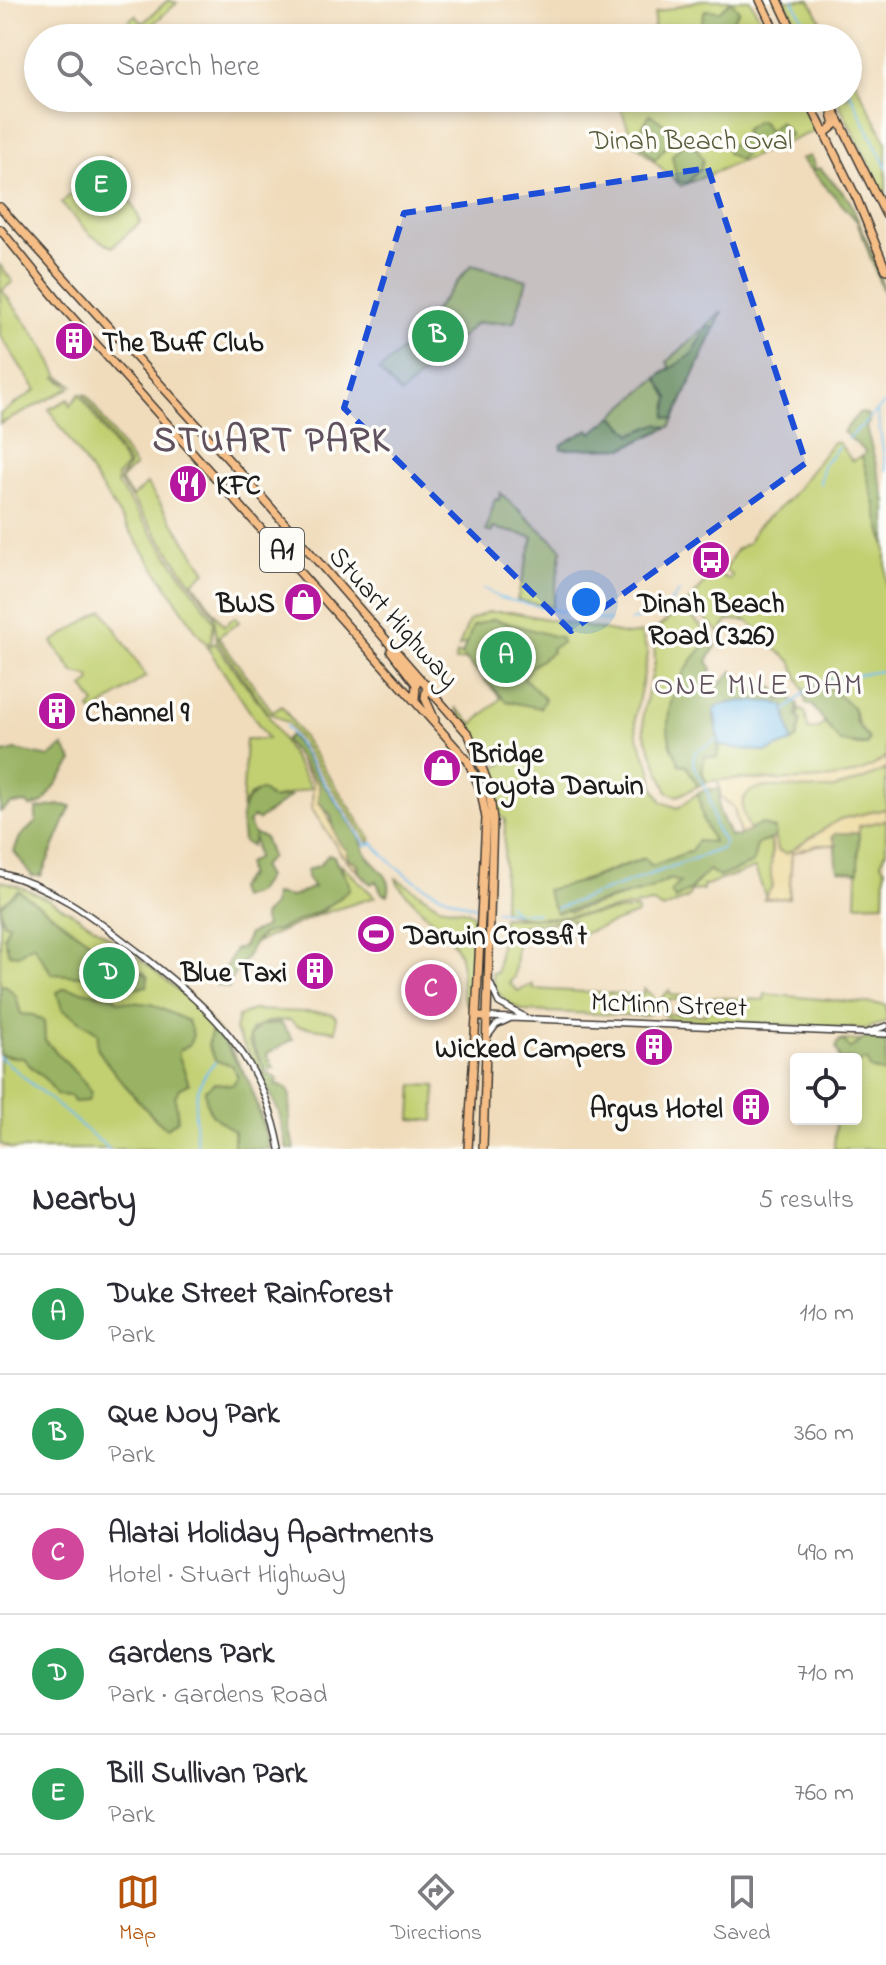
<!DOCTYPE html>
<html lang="en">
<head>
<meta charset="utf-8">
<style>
	body { margin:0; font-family:"Indie Flower",sans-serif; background:#f7f7f7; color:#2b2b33 }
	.controls { position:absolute; right:24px; bottom:24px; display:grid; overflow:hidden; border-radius:8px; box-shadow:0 4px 12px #0003 }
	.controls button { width:72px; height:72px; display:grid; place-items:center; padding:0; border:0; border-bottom:2px solid #e1e1e2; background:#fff; color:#2b2b33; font:40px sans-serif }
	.you { position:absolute; left:586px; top:602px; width:28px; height:28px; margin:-20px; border:6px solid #fff; border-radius:50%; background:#1a73e8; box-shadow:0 0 0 12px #1a73e833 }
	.badge { display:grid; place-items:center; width:52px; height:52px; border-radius:50%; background:#b45309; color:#fff; font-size:26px; font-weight:700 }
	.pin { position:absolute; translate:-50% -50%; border:4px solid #fff; box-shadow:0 2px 8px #0006 }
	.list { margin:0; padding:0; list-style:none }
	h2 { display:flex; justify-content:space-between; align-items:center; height:104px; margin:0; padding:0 32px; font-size:34px }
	h2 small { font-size:26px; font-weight:400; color:#7c7c81 }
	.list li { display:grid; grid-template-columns:52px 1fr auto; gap:24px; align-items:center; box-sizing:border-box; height:120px; padding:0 32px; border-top:2px solid #e1e1e2 }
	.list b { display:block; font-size:30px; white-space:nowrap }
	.list p { margin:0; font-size:26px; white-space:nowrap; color:#7c7c81 }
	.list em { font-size:26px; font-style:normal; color:#7c7c81 }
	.icon { flex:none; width:44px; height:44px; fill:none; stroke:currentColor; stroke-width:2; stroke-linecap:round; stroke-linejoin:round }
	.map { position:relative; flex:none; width:886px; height:1149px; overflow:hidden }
	.search { position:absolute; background:#fff; box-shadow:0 4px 12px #0003; left:24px; right:24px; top:24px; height:88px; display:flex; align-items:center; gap:20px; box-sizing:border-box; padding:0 28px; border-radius:44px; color:#7c7c81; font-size:30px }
	.sheet { height:704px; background:#fff }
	nav { display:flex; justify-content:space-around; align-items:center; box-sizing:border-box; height:112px; border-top:2px solid #e1e1e2; background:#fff; font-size:22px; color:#7c7c81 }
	nav a { display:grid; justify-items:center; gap:4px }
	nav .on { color:#b45309 }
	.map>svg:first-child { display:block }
</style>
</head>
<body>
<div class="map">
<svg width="886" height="1149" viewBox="0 0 886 1149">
	<rect width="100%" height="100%" fill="#fdfcf7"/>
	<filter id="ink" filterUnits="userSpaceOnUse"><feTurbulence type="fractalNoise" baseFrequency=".0125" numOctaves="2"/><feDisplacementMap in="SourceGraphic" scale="16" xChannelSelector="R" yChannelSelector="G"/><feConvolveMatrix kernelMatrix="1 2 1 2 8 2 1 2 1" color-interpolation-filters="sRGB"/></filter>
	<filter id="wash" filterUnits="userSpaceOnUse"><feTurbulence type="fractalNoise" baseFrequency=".006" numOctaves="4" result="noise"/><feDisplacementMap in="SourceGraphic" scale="32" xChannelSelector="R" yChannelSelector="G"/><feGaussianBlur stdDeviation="1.8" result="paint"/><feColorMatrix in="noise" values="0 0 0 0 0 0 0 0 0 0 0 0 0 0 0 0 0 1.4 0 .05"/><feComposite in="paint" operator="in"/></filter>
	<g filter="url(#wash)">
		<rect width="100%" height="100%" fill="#f0dcbb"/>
		<path fill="#c2d072" stroke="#6f7647" stroke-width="2" d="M 168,0 L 177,3 L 147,29 L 155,38 L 109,38 L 135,15 L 143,23 Z
			M 700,0 L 750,0 L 771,38 L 653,38 L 655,13 Z
			M 785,0 L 810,0 L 830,38 L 804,38 Z
			M 848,68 L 886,141 L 886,198 L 836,98 L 848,98 Z
			M 617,98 L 805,98 L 822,128 L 681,186 L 634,143 Z
			M 104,157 L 109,158 L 141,222 L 112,247 L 91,235 L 61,203 L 98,170 L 98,163 Z
			M 0,265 L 13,282 L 2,290 L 44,347 L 58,375 L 74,386 L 55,377 L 70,388 L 0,424 L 0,414 L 36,390 L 0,335 Z
			M 471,265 L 527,280 L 514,322 L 476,323 L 401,394 L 379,371 L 404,348 Z
			M 722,312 L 671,426 L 624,448 L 561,449 L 561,445 L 589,429 L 591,433 L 597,430 L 670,367 L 667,362 Z
			M 80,394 L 127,466 L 117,477 L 117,484 L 211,616 L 214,623 L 211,642 L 207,644 L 199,635 L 49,409 L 69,399 L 70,406 Z
			M 83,394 L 87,395 L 135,466 L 120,480 L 132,497 L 147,484 L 206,572 L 193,582 L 224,626 L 235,617 L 239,622 L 218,637 L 273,712 L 282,706 L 371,839 L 369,843 L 288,723 L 267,711 L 217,641 L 214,615 L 119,481 L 129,465 Z
			M 833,442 L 839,443 L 852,461 L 862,456 L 886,547 L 886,756 C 848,796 756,772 706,782 L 702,771 L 704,756 L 717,757 L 720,746 C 751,750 771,755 797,738 L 799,709 L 805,712 L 808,730 L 819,728 L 824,723 C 835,736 848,747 866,745 L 853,707 L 817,687 L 804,691 L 791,661 L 774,648 L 767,637 L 747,621 L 728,620 L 720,633 L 688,603 L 714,572 L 730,580 L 732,575 L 725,570 L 736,550 L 748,543 L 757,527 L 789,499 Z
			M 500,493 L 562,549 L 552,607 L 517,600 L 533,537 L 493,528 L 492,533 L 486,531 L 495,499 L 499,500 Z
			M 682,608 L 713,638 C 687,659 663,706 670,740 C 671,748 677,755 679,764 L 686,765 L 698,786 L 678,796 L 668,793 L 644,732 L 643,714 L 655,662 L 654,631 Z
			M 103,610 L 146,676 L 93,713 L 90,709 L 95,704 L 83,687 L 91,681 L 89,676 L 74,673 L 52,642 Z
			M 487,612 L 511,612 L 628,635 L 641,633 L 648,654 L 635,717 L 637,734 L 652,773 L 654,788 L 662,802 L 678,808 L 698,793 L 703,820 L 714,842 L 652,866 L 644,858 L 556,890 L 553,904 L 570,912 L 650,889 L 670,879 L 680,882 L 674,888 L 675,899 L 690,890 L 709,870 L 730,873 L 753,863 L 756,844 L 771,840 L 773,885 L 766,898 L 755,868 L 703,886 L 703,890 L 691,891 L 688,898 L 663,909 L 653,903 C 622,907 526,930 503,909 L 505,819 L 498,815 L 490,770 L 503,764 L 500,757 L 487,761 L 455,707 L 473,724 L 501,698 L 466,660 L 455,661 L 457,654 L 463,655 L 466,643 L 459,647 L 469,621 Z
			M 215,643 L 268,715 L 311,788 L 272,799 L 261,790 L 249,796 L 242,809 L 246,739 L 268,739 L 207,647 Z
			M 886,769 L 886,809 L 840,819 L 786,854 L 777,850 L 775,829 L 761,824 L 750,831 C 742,817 737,802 751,789 C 805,780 831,798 886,769 Z
			M 886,820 L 886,851 L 881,863 L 885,869 L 884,903 L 856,904 L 859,826 Z
			M 341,864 L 375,897 L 315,916 L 255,943 L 264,932 L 323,911 L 347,891 Z
			M 396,878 L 439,906 L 467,911 L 475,917 L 472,992 L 467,1005 C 456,990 467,967 457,949 C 446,929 398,892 396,878 Z
			M 0,881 C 55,891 174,979 211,1023 C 242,1059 260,1103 270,1149 L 12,1149 L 0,1144 Z
			M 637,909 L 637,914 L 574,937 L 573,920 L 519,926 L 514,977 L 509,983 L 518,991 L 533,984 L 533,989 L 643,995 L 644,989 L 653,996 L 652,1012 L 645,1016 L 525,1011 C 505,1004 494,994 492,973 L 497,973 L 503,917 L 550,919 Z
			M 669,990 L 671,995 L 696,997 L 696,1000 L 668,1000 L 668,1014 L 705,1015 L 706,1010 L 711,1010 L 711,997 L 764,1000 L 765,994 L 886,1005 L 886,1022 L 865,1029 L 669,1019 L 661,1012 L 661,999 Z
			M 252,1010 L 331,1013 L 336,1017 L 336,1031 L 297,1026 L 290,1020 L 267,1022 L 251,1030 L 249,1042 L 265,1072 L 261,1074 L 235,1030 L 238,1017 Z
			M 840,1040 L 886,1042 L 886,1149 L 834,1149 L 836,1119 L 856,1119 L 856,1059 L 839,1059 Z
			M 413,1085 L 436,1086 L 434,1121 L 411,1119 Z"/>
		<path fill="#99b264" stroke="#5a6740" stroke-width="2" d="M 731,1 L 739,11 L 727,28 L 735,30 L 737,38 L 688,37 L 688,30 L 701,24 L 705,10 L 720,11 Z
			M 650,114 L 669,128 L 671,141 L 655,160 L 642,146 L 642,127 Z
			M 757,121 L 763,122 L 768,131 L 780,122 L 791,135 L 757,153 L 751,146 L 739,160 L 727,153 L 727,147 L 746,137 L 744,130 Z
			M 683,145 L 695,146 L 703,159 L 701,168 L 687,183 L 677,181 L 672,155 Z
			M 810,156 L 815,165 L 813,170 L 820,168 L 849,199 L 876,263 L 886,300 L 857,221 L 801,159 Z
			M 708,327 L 715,328 L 674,419 L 666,417 L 669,398 L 657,378 L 692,354 Z
			M 859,413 L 867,414 L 869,422 L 866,427 L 886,502 L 886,547 L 862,456 L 866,452 L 843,432 Z
			M 613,416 L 632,434 L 657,424 L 668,427 L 624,448 L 561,449 L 561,445 L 589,429 L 592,433 Z
			M 493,619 L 561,638 L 562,643 L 551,648 L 552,652 L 531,667 L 524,678 L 545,699 L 540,708 L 505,701 L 462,655 L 473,626 Z
			M 713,638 L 716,646 L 707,661 L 712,669 L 704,686 L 714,690 L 733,671 L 750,691 L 767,685 L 777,690 L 779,700 L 790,697 L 798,704 L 797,717 L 801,720 L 797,738 L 792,742 L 786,711 L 773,702 L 720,705 L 714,710 C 713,727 721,741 717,758 L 705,756 L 702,771 L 706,782 L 698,786 L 686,765 L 679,764 C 677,756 671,748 670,741 C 661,705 685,661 713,638 Z
			M 822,683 L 853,707 L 856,722 L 869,739 L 867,745 L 840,742 L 812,705 L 806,703 L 804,691 Z
			M 290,735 L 360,837 C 362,841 365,852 366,854 C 375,869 395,876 388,895 L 382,893 L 376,881 L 371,884 L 359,872 L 358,865 L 350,862 L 336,842 L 331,815 L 319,802 L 319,785 L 285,740 Z
			M 63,746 L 73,761 L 43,803 L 30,807 L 27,803 L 11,804 L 0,812 L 0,754 L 16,750 L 49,757 Z
			M 708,789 L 719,789 L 719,811 L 730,836 L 737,837 L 761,824 L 775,829 L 775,838 L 757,844 L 753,863 L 719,877 L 709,870 L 690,890 L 675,899 L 671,892 L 680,882 L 670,879 L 650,889 L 556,913 L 546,890 L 585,881 L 645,858 L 652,866 L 691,851 L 697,841 L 713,842 L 703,820 L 698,793 Z
			M 261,790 L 272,799 L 291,796 L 258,820 L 253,817 L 248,823 L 254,834 L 264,837 L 271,857 L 261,867 L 267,877 L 256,893 L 240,898 L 237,888 L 248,876 L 247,863 L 257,858 L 254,838 L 251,846 L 243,841 C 240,819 239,799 261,790 Z
			M 60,805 L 71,806 L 41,876 L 32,876 L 14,851 L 20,837 L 36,822 L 36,809 Z
			M 836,833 L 859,833 L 858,872 L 839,870 C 832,860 839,848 832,837 Z
			M 328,855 L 334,856 C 336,867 347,874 350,888 C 331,910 303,917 280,929 C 272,933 265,930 258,938 C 253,943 250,951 246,958 C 239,970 230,975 229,988 L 216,985 L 215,978 L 224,971 L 235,949 L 243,947 L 249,934 L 265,927 L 263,916 L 273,905 L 274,894 L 291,897 L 314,887 L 307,878 L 307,870 L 320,865 Z
			M 18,890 L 121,964 L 127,963 L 133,971 L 143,972 L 148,977 L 147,986 L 131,990 L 108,981 L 97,983 L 81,976 L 52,974 L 33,945 L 18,955 L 9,954 L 4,936 L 9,924 L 3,923 L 0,906 Z
			M 5,985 L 16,996 L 21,1014 L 33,1015 L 44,1021 L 45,1040 L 86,1084 L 91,1093 L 88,1101 L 74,1102 L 71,1096 L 56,1095 C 46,1075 36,1074 23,1058 L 0,1055 L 0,986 Z
			M 65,988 L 114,997 L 118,1001 L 151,1004 L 188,1021 L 193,1035 L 189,1045 L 179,1051 L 179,1056 L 189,1084 L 179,1089 L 175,1097 L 178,1120 L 167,1128 C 156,1124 100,1058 97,1046 C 96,1042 98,1037 98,1033 L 62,1009 L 57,992 Z
			M 281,1023 L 293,1039 L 267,1054 L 273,1067 L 265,1071 L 249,1036 L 261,1025 Z
			M 217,1031 L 250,1084 L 270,1149 L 234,1149 L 234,1131 C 215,1119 205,1113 205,1090 L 214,1083 L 232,1085 L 238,1077 L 232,1065 L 216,1061 L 208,1046 L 211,1032 Z
			M 874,1037 L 886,1044 L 886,1073 L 870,1069 L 867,1060 L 861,1061 L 856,1072 L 856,1059 L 841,1059 L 836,1048 L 838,1042 L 844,1041 L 850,1049 L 865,1038 Z
			M 267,1073 L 277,1078 L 276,1084 L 286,1088 L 290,1095 L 289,1128 L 295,1149 L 287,1149 L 279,1112 L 263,1080 L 262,1075 Z"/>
		<path fill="#eeda9e" stroke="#857b5d" stroke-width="2" d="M 886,756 L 886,769 C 869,778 852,784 834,788 C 801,795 717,764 750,831 L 740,835 L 734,808 L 721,797 L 718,780 C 764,777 852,791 886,756 Z
			M 298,758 L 319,785 L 319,802 C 335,820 332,841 347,850 L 347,858 L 356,863 L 359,872 L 368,882 L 341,854 L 312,809 L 313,783 Z
			M 886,809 L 886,820 L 859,826 L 859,833 L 836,833 L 832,837 L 837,845 L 818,845 L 792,853 L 789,898 L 764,899 L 773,885 C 767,869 775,856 771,840 L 775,838 L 777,850 L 786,854 L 840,819 Z"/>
		<path fill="#75beed" stroke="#486d84" stroke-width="2" d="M 743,701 L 773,702 L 784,706 L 792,742 L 766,752 L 720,746 L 714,710 L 720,705 Z"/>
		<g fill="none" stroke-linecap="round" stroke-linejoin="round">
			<path stroke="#75beed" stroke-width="2" d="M 793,0 L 813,38
				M 848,89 L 886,167
				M 877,411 L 886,470
				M 848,439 L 886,402
				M 820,484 L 823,465 L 838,447
				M 483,588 L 500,598 L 579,615
				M 592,618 L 610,621
				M 631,621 L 666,607 L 679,592
				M 786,711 L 815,682 L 886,670
				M 286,726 L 366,845 L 373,843 C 402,879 443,900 488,910
				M 508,904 L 515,913
				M 557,908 L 721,849 L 725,843 L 715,827 L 709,796 L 693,763 L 695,752 L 718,739
				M 495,911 L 537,913
				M 0,1057 L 109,1149
				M 197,1149 C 194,1116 190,1087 215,1062"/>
		</g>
	</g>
	<g filter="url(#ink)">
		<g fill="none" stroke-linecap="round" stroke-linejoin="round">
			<defs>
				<path id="tertiary" d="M 0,873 C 55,887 93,917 137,951 C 210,1009 262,1052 280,1149
					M 490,983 L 499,1003 L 523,1016
					M 487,1017 L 886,1034
					M 869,1032 L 886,1026
					M 487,1037 L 496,1025 L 509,1019"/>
				<path id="primary" d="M 760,0 L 778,38
					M 778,0 L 796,38
					M 807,98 L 857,199 L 886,270
					M 828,98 L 886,215
					M 825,133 L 835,125 L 832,114
					M 468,1149 L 476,1017
					M 483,1149 L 487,1017"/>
				<path id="trunk" d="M 0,207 L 246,479 L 469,735 L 488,783 L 493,819 L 487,1017 L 476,1017 L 486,818 L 481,791 L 468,761 L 63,307 L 0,229
					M 391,651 L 416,684 L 415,699
					M 427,685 L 425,698 L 435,720"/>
			</defs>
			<use href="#tertiary" stroke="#3c3934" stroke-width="8"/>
			<use href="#primary" stroke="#3c3934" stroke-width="10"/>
			<use href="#trunk" stroke="#3c3934" stroke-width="10"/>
			<use href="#tertiary" stroke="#fff" stroke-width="5"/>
			<use href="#primary" stroke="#f6be87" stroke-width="7"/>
			<use href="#trunk" stroke="#f6be87" stroke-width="7"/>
		</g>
	</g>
	<path fill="#1d4ed8" fill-opacity="0.2" stroke="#1d4ed8" stroke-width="6" stroke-dasharray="16 10" stroke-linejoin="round" d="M 708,168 L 806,463 L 571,631 L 344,408 L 404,213 Z"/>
	<defs>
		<symbol id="building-disc" viewBox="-11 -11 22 22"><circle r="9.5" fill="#b5179e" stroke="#fdfcf7"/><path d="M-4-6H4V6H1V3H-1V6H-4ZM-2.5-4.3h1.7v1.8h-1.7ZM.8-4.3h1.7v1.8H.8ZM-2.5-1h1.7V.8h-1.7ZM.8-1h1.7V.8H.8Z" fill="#fff"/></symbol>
		<symbol id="restaurant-disc" viewBox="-11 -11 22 22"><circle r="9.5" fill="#b5179e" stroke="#fdfcf7"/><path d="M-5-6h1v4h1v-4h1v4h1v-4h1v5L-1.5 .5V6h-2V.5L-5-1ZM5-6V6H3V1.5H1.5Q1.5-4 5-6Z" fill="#fff"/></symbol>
		<symbol id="bus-disc" viewBox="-11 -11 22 22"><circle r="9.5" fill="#b5179e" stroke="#fdfcf7"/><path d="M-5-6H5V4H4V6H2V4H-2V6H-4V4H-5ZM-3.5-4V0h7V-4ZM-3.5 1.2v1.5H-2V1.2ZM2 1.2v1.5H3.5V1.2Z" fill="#fff"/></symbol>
		<symbol id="shop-disc" viewBox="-11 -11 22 22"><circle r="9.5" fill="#b5179e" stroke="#fdfcf7"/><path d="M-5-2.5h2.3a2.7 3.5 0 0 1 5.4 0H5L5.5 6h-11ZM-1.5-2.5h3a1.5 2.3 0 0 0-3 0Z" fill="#fff"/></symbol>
		<symbol id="stadium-disc" viewBox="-11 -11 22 22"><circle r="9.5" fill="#b5179e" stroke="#fdfcf7"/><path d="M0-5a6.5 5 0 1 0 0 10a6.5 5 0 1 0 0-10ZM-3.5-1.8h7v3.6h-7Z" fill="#fff"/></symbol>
	</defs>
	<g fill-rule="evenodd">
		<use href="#building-disc" x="52" y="319" width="44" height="44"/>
		<use href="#restaurant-disc" x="166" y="462" width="44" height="44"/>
		<use href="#bus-disc" x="689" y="538" width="44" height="44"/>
		<use href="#shop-disc" x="281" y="580" width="44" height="44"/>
		<use href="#building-disc" x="35" y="689" width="44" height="44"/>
		<use href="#shop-disc" x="420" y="746" width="44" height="44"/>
		<use href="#stadium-disc" x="354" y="912" width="44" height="44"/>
		<use href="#building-disc" x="293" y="949" width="44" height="44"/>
		<use href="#building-disc" x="632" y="1025" width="44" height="44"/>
		<use href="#building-disc" x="729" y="1085" width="44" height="44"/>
	</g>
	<g text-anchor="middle" stroke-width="7" stroke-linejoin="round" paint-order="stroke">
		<rect fill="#fdfcf7" stroke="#605f5e" stroke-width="2" x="260" y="528" width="44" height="44" rx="6"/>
		<g font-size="26" font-weight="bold" fill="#1c1c1c">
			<text x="282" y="559">A1</text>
		</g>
		<g font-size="28" fill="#565b3a" stroke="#fdfcf7">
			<text x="691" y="149">Dinah Beach Oval</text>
		</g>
		<g font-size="28" font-weight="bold" fill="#1c1c1c" stroke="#fdfcf7" text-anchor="start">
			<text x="102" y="351">The Buff Club</text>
			<text x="216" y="494">KFC</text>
			<text x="275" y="612" text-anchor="end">BWS</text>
			<text x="711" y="612" text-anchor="middle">Dinah Beach<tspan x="711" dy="32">Road (326)</tspan></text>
			<text x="85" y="721">Channel 9</text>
			<text x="470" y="762">Bridge<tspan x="470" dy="32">Toyota Darwin</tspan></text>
			<text x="404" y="944">Darwin Crossfit</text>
			<text x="287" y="981" text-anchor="end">Blue Taxi</text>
			<text x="626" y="1057" text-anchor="end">Wicked Campers</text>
			<text x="723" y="1117" text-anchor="end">Argus Hotel</text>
		</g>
		<g font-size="28" fill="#1c1c1c" stroke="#fdfcf7">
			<text transform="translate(395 616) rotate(48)" y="10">Stuart Highway</text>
			<text transform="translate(669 1003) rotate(2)" y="10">McMinn Street</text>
		</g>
		<g font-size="30" letter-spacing="2" fill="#60515f" stroke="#fdfcf7">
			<text x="759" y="694">ONE MILE DAM</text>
		</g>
		<g font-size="36" font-weight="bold" letter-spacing="2" fill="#60515f" stroke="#fdfcf7">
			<text x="272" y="451">STUART PARK</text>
		</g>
	</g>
</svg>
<div class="controls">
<button><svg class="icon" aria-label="locate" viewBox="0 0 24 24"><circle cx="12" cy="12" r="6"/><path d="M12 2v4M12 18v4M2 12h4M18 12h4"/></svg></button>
</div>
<div class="you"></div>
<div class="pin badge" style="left:506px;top:657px;background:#2e9e5b">A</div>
<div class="pin badge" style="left:438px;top:336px;background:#2e9e5b">B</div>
<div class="pin badge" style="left:431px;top:990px;background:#d1479c">C</div>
<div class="pin badge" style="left:109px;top:973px;background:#2e9e5b">D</div>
<div class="pin badge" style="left:101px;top:186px;background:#2e9e5b">E</div>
<div class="search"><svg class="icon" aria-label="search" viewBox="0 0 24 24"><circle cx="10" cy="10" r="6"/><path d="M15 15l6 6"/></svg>Search here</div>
</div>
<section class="sheet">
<h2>Nearby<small>5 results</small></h2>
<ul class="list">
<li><span class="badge" style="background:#2e9e5b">A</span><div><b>Duke Street Rainforest</b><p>Park</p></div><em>110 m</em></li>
<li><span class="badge" style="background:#2e9e5b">B</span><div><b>Que Noy Park</b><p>Park</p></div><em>360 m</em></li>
<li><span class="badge" style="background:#d1479c">C</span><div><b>Alatai Holiday Apartments</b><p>Hotel · Stuart Highway</p></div><em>490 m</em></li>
<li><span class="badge" style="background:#2e9e5b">D</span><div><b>Gardens Park</b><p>Park · Gardens Road</p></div><em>710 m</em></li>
<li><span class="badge" style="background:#2e9e5b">E</span><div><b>Bill Sullivan Park</b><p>Park</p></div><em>760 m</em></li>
</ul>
</section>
<nav>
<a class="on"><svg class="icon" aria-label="map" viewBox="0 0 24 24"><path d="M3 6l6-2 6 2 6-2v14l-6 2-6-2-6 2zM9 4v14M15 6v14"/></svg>Map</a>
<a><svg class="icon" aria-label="directions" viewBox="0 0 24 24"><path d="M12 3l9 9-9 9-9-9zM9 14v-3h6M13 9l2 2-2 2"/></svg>Directions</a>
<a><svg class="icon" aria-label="saved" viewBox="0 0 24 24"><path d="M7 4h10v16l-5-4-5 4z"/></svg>Saved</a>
</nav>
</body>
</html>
